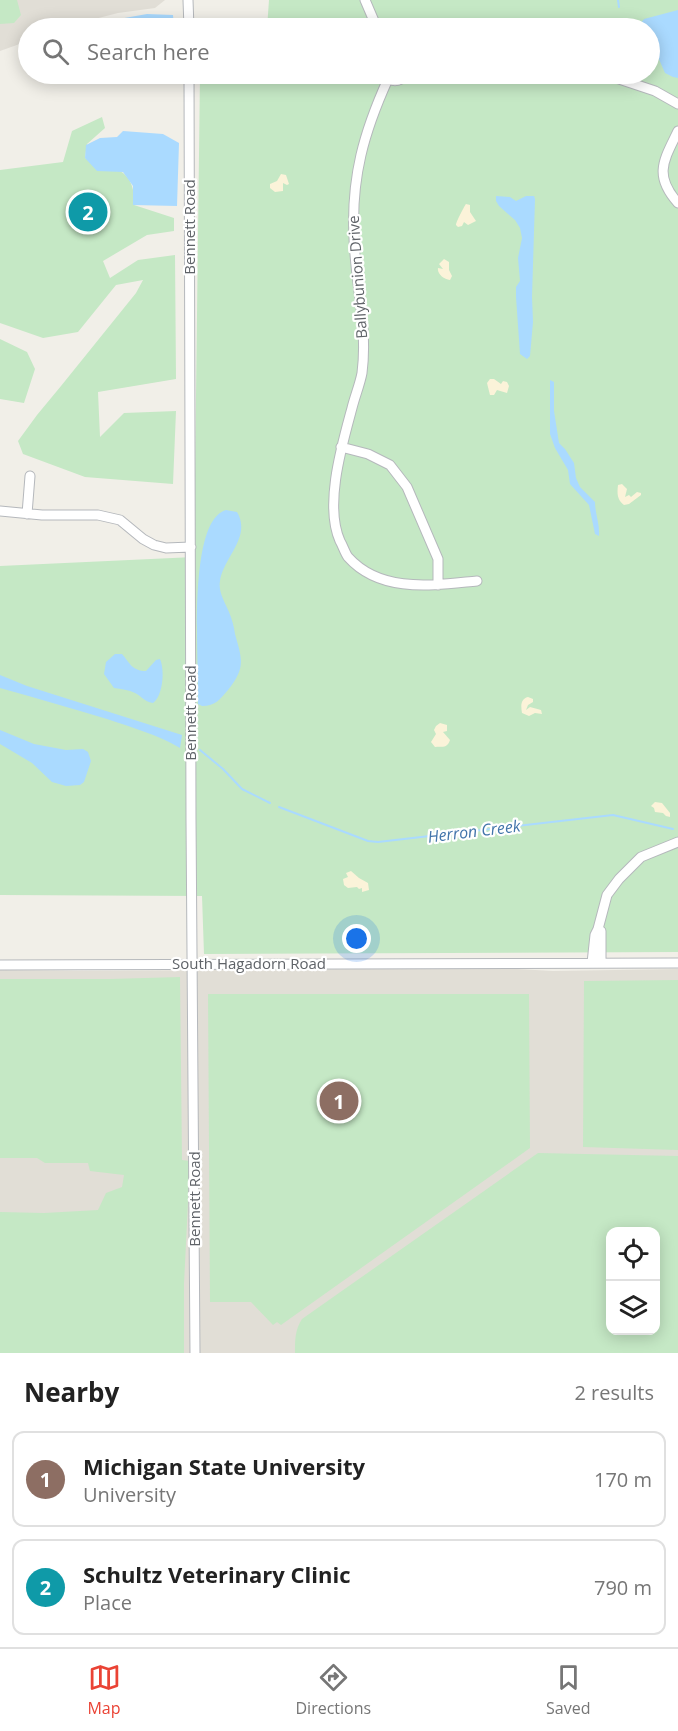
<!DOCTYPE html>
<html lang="en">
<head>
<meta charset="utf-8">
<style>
	body { margin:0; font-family:"Open Sans",sans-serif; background:#f2f2f2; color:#222 }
	.controls { position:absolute; right:18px; bottom:18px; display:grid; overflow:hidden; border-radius:12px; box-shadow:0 3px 15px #0003 }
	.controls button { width:54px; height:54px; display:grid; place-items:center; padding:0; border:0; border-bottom:2px solid #e0e0e0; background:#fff; color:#222; font:30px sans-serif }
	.you { position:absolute; left:357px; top:939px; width:21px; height:21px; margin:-15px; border:4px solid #fff; border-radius:50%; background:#1a73e8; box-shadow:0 0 0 9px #1a73e833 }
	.badge { display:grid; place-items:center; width:39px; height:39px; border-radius:50%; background:#ea4335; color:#fff; font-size:20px; font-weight:700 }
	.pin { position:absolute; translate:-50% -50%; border:3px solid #fff; box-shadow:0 2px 6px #0006 }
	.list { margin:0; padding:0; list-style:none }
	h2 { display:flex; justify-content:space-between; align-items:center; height:78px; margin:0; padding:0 24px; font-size:26px }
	h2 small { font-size:20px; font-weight:400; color:#767676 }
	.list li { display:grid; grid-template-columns:39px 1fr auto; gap:18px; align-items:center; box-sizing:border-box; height:96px; margin:0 12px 12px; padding:0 12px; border:2px solid #e0e0e0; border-radius:12px }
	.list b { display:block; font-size:22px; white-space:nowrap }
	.list p { margin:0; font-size:20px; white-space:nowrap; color:#767676 }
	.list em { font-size:20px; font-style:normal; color:#767676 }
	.icon { flex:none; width:33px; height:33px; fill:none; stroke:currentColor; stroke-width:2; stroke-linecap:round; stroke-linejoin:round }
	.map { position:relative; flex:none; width:678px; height:1353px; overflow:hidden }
	.search { position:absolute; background:#fff; box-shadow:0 3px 15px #0003; left:18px; right:18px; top:18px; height:66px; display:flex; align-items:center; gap:15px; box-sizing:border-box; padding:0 21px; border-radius:33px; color:#767676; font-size:22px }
	.sheet { height:294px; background:#fff }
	nav { display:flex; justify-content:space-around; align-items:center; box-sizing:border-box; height:84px; border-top:2px solid #e0e0e0; background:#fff; font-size:16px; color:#767676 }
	nav a { display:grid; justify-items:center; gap:3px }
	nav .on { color:#ea4335 }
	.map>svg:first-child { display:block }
</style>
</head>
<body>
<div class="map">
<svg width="678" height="1353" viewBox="0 0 678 1353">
	<rect width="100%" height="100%" fill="#f1efe8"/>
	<path fill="#e1ded6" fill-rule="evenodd" d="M 0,0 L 165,0 L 155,8 L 118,13 L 83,22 L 64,28 L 28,28 L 28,41 L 0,51 Z
		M 499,968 L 553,971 L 678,969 L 678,1353 L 0,1353 L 0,970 L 77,971 ZM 610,1232 L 656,1232 L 656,1330 L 610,1330 Z"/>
	<path fill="#c5e8c5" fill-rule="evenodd" d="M 0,0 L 17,0 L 21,15 L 14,23 L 0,24 Z
		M 269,0 L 678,0 L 678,952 L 204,954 L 202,896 L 0,895 L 0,566 L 194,557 L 200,74 L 650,74 L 650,28 L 267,28 Z
		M 102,117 L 105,128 L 87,144 L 85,158 C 113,168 136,168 134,205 L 174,218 L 174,231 L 147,235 L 103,261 L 110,278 L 138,260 L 175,255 L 176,379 L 98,392 L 100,437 L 124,413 L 176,411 L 173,484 L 85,477 L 23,454 L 18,441 L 37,415 L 61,386 L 136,293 L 143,280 L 116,285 L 78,332 L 43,338 L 0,323 L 0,170 L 63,162 L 72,131 Z
		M 0,339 L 27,352 L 35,369 L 24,403 L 0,399 Z
		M 180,977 L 182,1160 L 190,1161 L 184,1284 L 184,1353 L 0,1353 L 0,1212 L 44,1213 L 98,1210 L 106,1193 L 122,1187 L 124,1175 L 90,1171 L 88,1163 L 45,1163 L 37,1158 L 0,1158 L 0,979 L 110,979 Z
		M 678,980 L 678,1150 L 583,1147 L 584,981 Z
		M 208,994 L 529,994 L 530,1148 L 281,1325 L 277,1322 L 273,1325 L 251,1302 L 210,1302 Z
		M 538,1153 L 678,1156 L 678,1353 L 295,1353 C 295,1339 295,1330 302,1319 ZM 610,1232 L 656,1232 L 656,1330 L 610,1330 Z"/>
	<path fill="#fbf3d9" d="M 281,174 L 286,175 L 289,184 L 287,185 L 283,183 L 283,191 L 275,192 L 270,188 L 270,184 L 277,181 Z
		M 466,204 L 470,205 L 470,212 L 476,221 L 468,225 L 464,222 L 462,226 L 458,227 L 456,225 C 456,222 465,205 466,204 Z
		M 444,259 L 449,262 L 449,270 L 452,276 L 450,280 C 444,279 437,274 438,268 L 443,269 L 439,264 Z
		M 490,379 L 494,379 L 501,384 L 503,381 L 507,382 L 509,386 L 507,393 L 497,390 L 494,395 L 490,395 L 487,383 Z
		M 622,484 L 627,489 L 625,497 L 629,495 L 631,497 L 637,492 L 641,493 L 641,495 L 629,504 L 624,505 C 617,500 617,493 618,485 Z
		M 528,697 L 533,699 L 533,702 L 528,705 L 526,710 L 530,707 L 541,710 L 542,714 L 535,713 L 529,716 L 522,713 C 521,707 520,699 528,697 Z
		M 440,723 L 447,725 L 447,731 L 443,732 L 450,740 C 447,749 442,746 435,747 L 431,742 L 436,734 L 434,730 L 436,726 Z
		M 655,802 L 662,803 L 670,813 L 670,817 L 666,816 L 663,813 L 655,812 L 654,808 L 651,806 Z
		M 351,871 L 359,878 L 368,883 L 369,890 L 362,892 L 362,888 L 359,889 L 357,887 L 348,888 L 344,885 L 343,879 L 348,877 L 346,873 Z"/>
	<path fill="#aadaff" d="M 678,10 L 678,78 L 673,77 L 665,73 L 658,57 L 650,45 L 650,28 L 637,28 L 644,19 Z
		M 147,14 L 173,15 L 174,28 L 85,28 L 85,25 Z
		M 123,131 L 163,134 L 179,143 L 177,206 L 133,205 L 133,186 L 123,172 L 97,171 L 85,158 L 86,145 L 100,138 L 117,137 Z
		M 496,196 L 510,197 L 516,201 L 526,196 L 534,196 L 535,199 L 532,297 L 533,322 L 530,356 L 527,359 L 520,354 L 516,297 L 516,287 L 520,281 L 518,258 L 522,238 L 520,228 L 515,220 L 499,206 L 496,201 Z
		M 550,380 L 554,382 L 554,411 L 559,443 L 565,449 L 574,463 L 576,478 L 580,487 L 595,502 C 595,514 600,524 599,536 L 595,534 L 589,505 L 570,484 L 568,470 L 555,448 L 550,434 Z
		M 226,510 L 237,512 C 252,537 223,558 220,581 C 218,592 225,602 229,612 C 232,619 234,627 235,634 C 242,659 246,668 228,690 C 220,699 216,706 202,706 L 198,704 L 198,696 C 199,661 187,521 226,510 Z
		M 115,654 L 122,654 C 130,663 132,671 146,671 L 156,660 L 160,659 C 165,670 163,696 153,703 C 143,701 143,697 135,693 C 129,690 121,689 114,688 L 104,674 L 106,662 Z
		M 0,675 L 27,686 L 182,735 L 180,748 C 156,734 133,728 107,719 C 71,708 36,698 0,688 Z
		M 0,730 L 34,744 L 66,750 L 83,749 L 88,752 L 91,761 L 84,782 L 80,785 L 66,786 L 52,782 L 32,763 L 0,744 Z"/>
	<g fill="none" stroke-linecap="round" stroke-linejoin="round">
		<path stroke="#aadaff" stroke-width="2" d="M 618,0 L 619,7
			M 200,750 L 223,769 L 242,789 L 270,803
			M 279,807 L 368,841 L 378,842 L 613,815 L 673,829"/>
		<defs>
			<path id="minor" d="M 188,0 L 189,28
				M 365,0 L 377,28
				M 189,74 L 191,819 L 195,1353
				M 384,74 C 390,83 400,83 406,74
				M 578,74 L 616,78 L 655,91 L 678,104
				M 388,79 C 364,132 351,177 354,237 C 355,282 368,327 362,373 C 360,384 355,396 352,408 C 342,445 324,505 340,541 C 343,546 345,553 348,557 C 381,594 434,585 477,581
				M 678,131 C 664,160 653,175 678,203
				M 341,447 L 368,454 L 390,465 L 407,487 L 438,559 L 438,585
				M 0,511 L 42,515 L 98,515 L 120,520 L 143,539 L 154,545 L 166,548 L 191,547
				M 27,514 L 30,476
				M 598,929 L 601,931 L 601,963
				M 592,963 L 595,935 L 598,929 L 607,895 L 619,879 L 641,857 L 678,842
				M 0,965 L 678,963"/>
		</defs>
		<use href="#minor" stroke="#b5b8bc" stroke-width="11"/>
		<use href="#minor" stroke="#fff" stroke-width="9"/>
	</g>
	<g text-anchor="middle" stroke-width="4.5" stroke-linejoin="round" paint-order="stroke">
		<g font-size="15" fill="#5f6368" stroke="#fff">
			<text transform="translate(190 227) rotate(-90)" y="5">Bennett Road</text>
			<text transform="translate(358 277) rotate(-94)" y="5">Ballybunion Drive</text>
			<text transform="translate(191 713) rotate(-90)" y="5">Bennett Road</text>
			<text x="249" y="969">South Hagadorn Road</text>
			<text transform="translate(195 1199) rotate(-90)" y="5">Bennett Road</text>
		</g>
		<g font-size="16" font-style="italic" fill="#4174aa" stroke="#fff">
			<text transform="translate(474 831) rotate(-7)" y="6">Herron Creek</text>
		</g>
	</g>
</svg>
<div class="controls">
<button><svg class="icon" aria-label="locate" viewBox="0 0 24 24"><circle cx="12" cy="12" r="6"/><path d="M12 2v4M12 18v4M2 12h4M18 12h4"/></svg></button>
<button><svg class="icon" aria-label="layers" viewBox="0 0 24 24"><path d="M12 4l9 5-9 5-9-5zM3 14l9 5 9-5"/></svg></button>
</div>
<div class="you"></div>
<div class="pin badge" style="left:339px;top:1101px;background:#8d6e63">1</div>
<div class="pin badge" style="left:88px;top:212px;background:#0f9aa8">2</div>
<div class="search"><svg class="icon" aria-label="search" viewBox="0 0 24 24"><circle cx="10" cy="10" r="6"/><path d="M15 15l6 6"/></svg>Search here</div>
</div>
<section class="sheet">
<h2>Nearby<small>2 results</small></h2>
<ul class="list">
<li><span class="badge" style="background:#8d6e63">1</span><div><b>Michigan State University</b><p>University</p></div><em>170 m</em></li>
<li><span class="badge" style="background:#0f9aa8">2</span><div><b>Schultz Veterinary Clinic</b><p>Place</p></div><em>790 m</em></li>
</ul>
</section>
<nav>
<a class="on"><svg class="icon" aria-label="map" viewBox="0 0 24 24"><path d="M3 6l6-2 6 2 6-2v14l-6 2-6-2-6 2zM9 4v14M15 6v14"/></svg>Map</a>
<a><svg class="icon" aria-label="directions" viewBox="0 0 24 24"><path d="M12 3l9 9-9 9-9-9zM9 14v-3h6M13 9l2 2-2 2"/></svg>Directions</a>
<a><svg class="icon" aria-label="saved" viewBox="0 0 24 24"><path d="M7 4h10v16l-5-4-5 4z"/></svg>Saved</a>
</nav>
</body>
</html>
